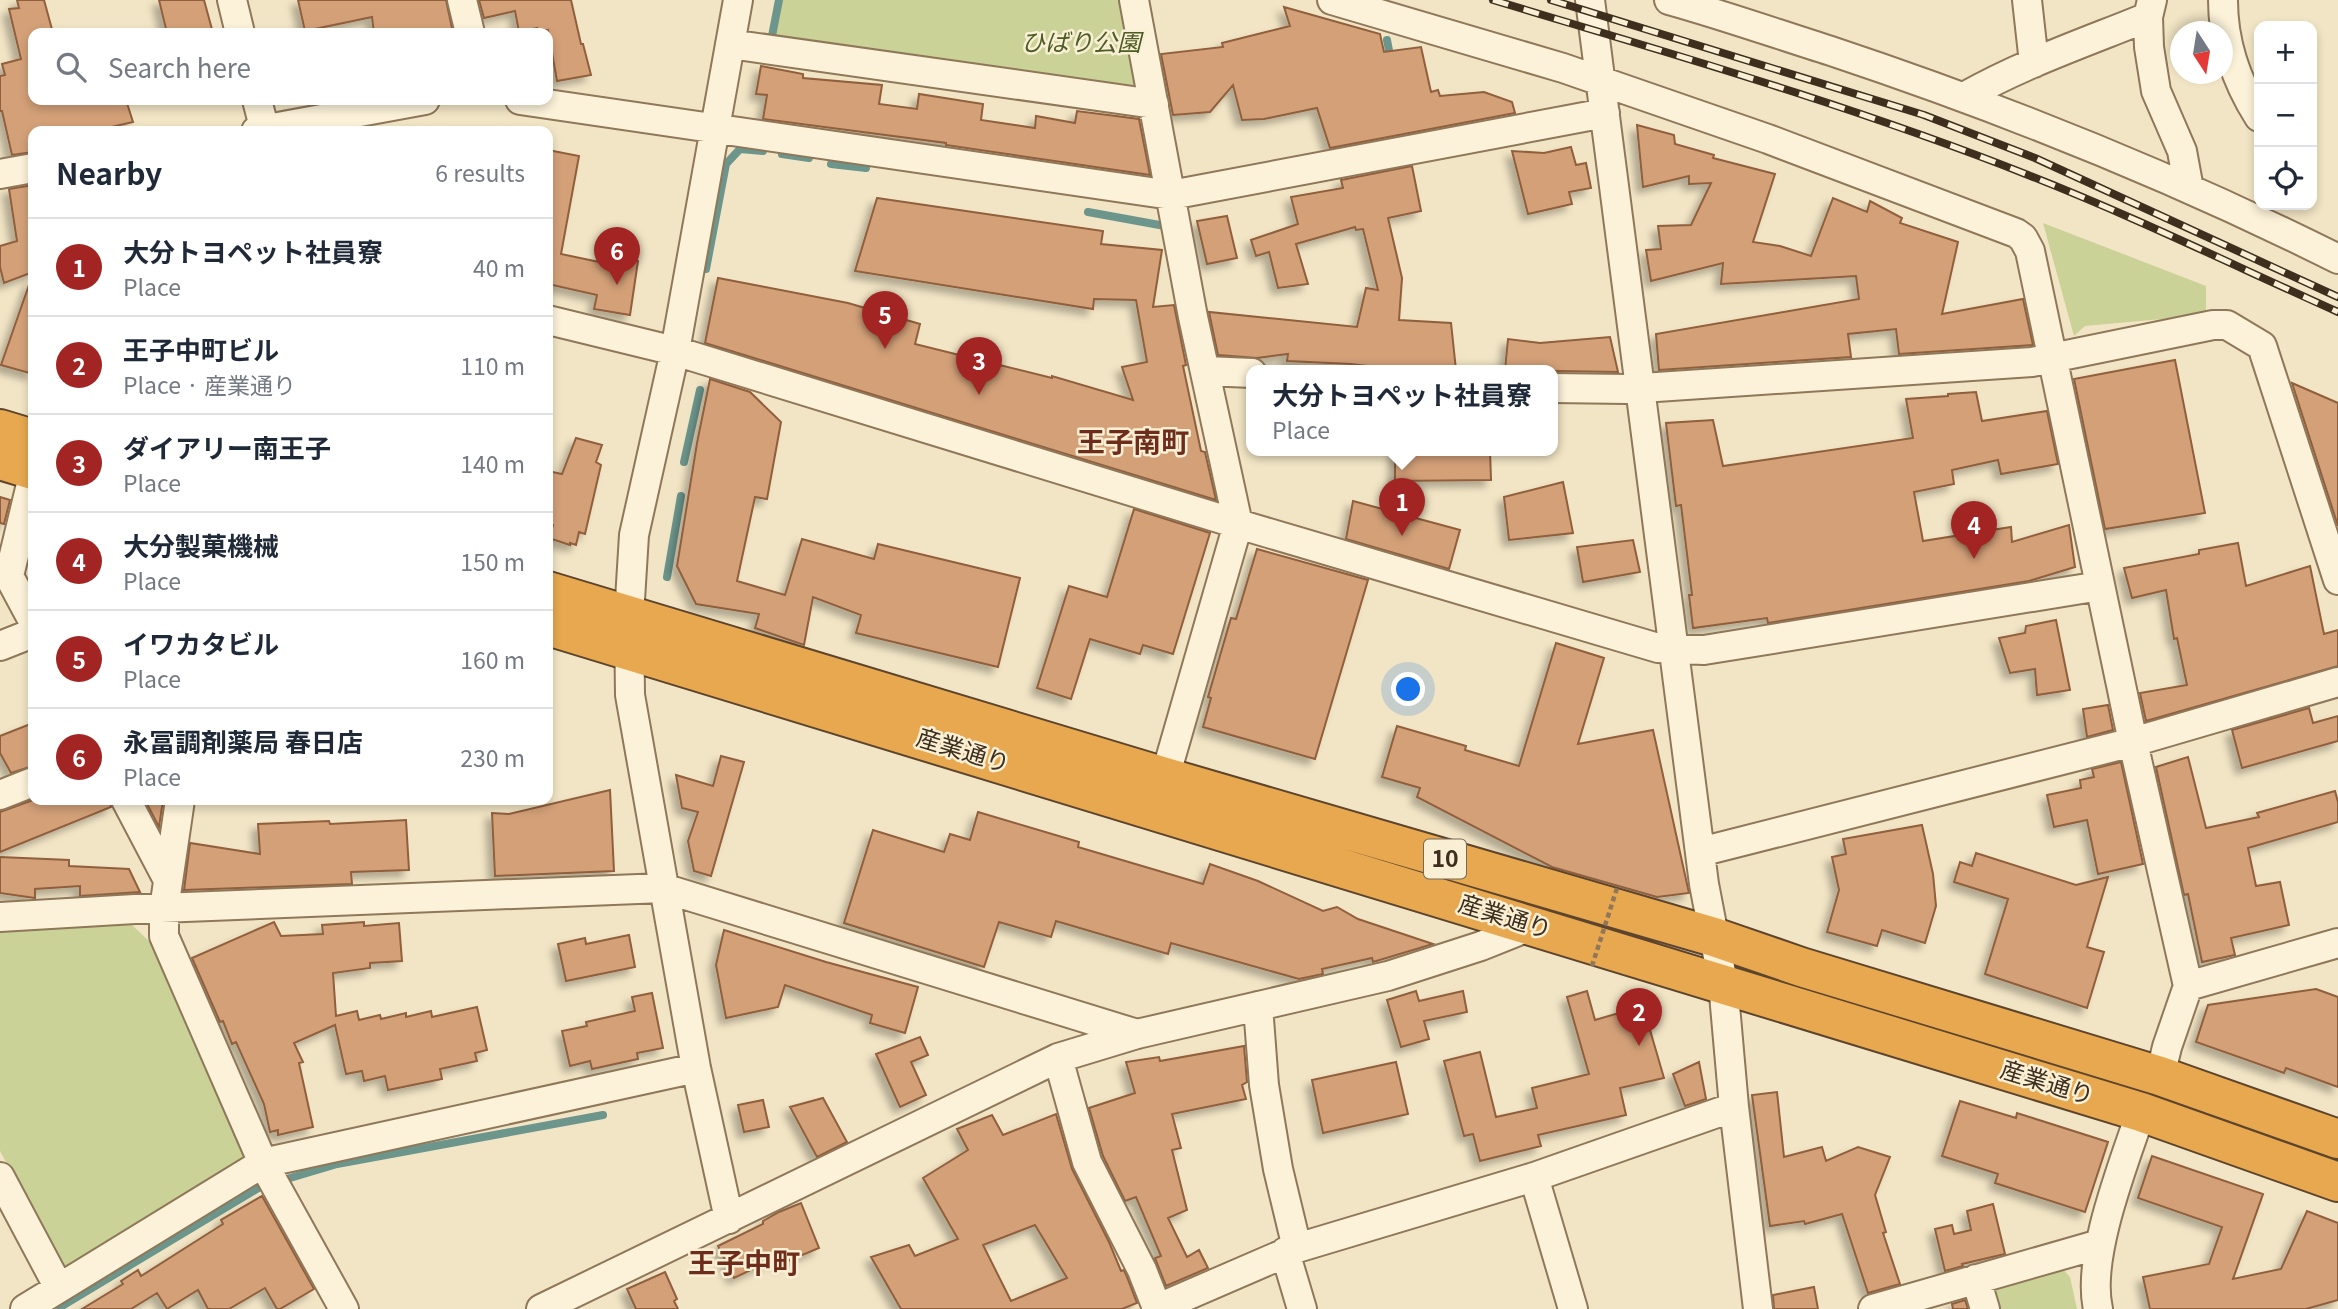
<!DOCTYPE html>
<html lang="en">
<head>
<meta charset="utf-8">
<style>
	body { margin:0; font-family:Georgia,"Noto Sans JP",serif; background:#f6f6f7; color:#1f2937 }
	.controls { position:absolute; right:21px; top:21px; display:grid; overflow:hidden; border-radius:14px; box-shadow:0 4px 10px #0003 }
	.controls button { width:63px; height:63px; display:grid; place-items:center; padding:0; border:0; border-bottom:2px solid #e0e1e3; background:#fff; color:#1f2937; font:35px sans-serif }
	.compass { position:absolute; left:2170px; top:21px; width:63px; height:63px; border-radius:50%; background:#fff; box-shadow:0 4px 10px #0003; rotate:168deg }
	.you { position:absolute; left:1409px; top:690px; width:24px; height:24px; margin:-18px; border:5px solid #fff; border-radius:50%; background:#1a73e8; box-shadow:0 0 0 10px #1a73e833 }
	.badge { display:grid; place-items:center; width:46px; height:46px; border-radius:50%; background:#a32523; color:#fff; font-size:23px; font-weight:700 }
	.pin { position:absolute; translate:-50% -58px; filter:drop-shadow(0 2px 4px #0008) }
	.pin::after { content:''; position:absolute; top:37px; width:24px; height:21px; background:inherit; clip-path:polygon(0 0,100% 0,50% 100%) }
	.popup { position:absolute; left:1246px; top:365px; width:312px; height:91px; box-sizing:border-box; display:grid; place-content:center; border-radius:14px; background:#fff; filter:drop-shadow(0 2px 5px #0005); font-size:23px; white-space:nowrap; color:#747a83 }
	.popup b { font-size:26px; color:#1f2937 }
	.popup::after { content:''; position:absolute; left:50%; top:100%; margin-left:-14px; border:14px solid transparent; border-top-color:#fff }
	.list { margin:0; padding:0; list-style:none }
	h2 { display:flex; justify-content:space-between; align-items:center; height:91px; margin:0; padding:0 28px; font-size:30px }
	h2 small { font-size:23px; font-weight:400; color:#747a83 }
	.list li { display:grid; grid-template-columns:46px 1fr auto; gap:21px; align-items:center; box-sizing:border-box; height:98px; padding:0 28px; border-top:2px solid #e0e1e3 }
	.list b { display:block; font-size:26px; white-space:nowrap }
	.list p { margin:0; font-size:23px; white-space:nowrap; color:#747a83 }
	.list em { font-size:23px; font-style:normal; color:#747a83 }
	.icon { flex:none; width:38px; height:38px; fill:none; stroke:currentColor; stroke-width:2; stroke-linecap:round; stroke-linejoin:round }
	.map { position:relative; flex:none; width:2338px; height:1309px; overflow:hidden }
	.search { position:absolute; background:#fff; box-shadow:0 4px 10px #0003; left:28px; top:28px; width:525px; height:77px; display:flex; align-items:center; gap:18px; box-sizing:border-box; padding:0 24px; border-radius:14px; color:#747a83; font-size:26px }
	.panel { position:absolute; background:#fff; box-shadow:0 4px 10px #0003; left:28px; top:126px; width:525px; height:679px; border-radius:14px }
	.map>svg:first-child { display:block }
</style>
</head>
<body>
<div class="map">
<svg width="2338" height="1309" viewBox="0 0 2338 1309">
	<defs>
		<filter id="shadow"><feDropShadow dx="-6" dy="6" stdDeviation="3.5" flood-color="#0004"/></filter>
	</defs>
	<rect width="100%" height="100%" fill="#f2e5c5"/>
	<path fill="#cad297" d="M 779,0 L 1118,0 L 1137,86 L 1132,95 L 772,36 Z
		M 2043,223 L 2206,286 L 2206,315 L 2085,326 L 2074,336 Z
		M 132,925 L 149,941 L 245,1158 L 63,1269 L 0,1151 L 0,931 Z
		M 2061,1267 L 2070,1277 L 2077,1309 L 1996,1309 L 1993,1298 L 1998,1283 Z"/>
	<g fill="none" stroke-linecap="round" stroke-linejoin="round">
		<path stroke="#6c958b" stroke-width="8" d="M 772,36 L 779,0
			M 1387,40 L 1391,61
			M 782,154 L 809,158
			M 831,164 L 866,168
			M 1088,212 L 1165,226
			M 706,269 L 726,164 L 740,149 L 763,151
			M 684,462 L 700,390
			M 667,577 L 681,496
			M 280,1181 L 337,1164 L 603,1115
			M 57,1309 L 260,1187 L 268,1185"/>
	</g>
	<path fill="#d3a078" stroke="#905f3c" stroke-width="2" fill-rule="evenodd" filter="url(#shadow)" d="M 17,0 L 44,0 L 53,33 L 33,33 L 33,100 L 126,100 L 133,122 L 94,131 L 33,131 L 33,152 L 12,155 L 2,111 L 0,111 L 0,76 L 5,75 L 2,64 L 21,59 L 9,9 L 19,8 Z
		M 159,0 L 204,0 L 213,33 L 167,33 Z
		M 298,0 L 446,0 L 453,33 L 374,33 L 372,17 L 305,31 Z
		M 479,0 L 571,0 L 581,44 L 583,44 L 591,75 L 557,81 L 548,30 L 537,32 L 537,28 L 519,32 L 515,11 L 484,18 Z
		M 1284,7 L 1380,34 L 1384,52 L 1421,47 L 1431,92 L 1438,90 L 1440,96 L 1484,92 L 1512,102 L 1515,113 L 1330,148 L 1317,108 L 1264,119 L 1242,120 L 1233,85 L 1210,112 L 1173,115 L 1161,54 L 1223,47 L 1222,43 L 1290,26 Z
		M 761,66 L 803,74 L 803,78 L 882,85 L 879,104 L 917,109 L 919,94 L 983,104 L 981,120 L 1035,128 L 1036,116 L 1075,123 L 1077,111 L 1139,119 L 1150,175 L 946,145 L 946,143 L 763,119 L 767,95 L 756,94 Z
		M 1637,125 L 1674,135 L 1675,144 L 1714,155 L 1713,158 L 1775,174 L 1753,242 L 1780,246 L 1811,256 L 1833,198 L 1867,212 L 1870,201 L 1902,218 L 1900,223 L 1958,242 L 1942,314 L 2023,299 L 2033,345 L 1899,354 L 1896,329 L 1848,334 L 1851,357 L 1659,370 L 1656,334 L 1859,299 L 1856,276 L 1721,284 L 1723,263 L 1651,281 L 1646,250 L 1661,249 L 1658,226 L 1691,225 L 1711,183 L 1689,184 L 1689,176 L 1643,187 Z
		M 1571,147 L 1576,165 L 1586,163 L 1591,188 L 1569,192 L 1572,204 L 1528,214 L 1512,151 L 1544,153 Z
		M 548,150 L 579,156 L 561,254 L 604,263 L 606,255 L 638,261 L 630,315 L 594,309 L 597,295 L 548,284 Z
		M 1412,166 L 1421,211 L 1388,218 L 1402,278 L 1399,320 L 1451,323 L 1456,370 L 1401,370 L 1351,364 L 1287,361 L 1288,354 L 1257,358 L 1218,355 L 1209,312 L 1357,327 L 1366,288 L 1378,290 L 1363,229 L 1356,230 L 1355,227 L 1296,244 L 1308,284 L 1278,288 L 1269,252 L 1256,256 L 1251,240 L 1298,224 L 1291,197 L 1343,188 L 1341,180 Z
		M 33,185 L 33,272 L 4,283 L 0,267 L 0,246 L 17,241 L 9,189 Z
		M 877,198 L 1103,231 L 1101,244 L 1162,250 L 1153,307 L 1174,305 L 1186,365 L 1183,366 L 1201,451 L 1205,452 L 1216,500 L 705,343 L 718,278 L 848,303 L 920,324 L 915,344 L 1052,378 L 1052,376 L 1133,400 L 1122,367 L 1147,362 L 1136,300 L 1094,299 L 1093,309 L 855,271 Z
		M 1227,216 L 1237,258 L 1207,264 L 1197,221 Z
		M 30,282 L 33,282 L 33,374 L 1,365 Z
		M 1610,337 L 1618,372 L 1505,370 L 1508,339 L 1540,343 Z
		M 2175,360 L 2205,513 L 2105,529 L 2074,379 Z
		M 710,379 L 750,392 L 781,422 L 767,499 L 755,497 L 737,581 L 785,595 L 802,539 L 874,559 L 878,544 L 1020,578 L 998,667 L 856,633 L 861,615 L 813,597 L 804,645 L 755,628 L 759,614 L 696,604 L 677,566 L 697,443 Z
		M 2292,383 L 2338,403 L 2338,526 Z
		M 1976,392 L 1982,421 L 2047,411 L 2058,464 L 2001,474 L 1998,460 L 1952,470 L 1954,484 L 1914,492 L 1923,541 L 2011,527 L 2012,542 L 2069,525 L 2075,567 L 2029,581 L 1768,623 L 1767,618 L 1693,628 L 1689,595 L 1692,595 L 1681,505 L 1676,506 L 1666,423 L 1713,420 L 1723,466 L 1913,438 L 1906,399 L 1948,396 L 1948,394 Z
		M 576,438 L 602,445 L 596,462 L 601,465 L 585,534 L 579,532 L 576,545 L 570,543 L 570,545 L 549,538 L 553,525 L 548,523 L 548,471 L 562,474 Z
		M 1395,450 L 1490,450 L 1491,480 L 1395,481 Z
		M 1563,482 L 1573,533 L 1509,540 L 1504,497 Z
		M 0,497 L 10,500 L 4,524 L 0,523 Z
		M 1353,501 L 1460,530 L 1449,569 L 1346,539 Z
		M 1134,509 L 1210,533 L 1173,654 L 1143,645 L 1140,654 L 1090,639 L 1071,699 L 1037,688 L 1069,586 L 1107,597 Z
		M 1633,540 L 1640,572 L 1583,582 L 1577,547 Z
		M 2238,543 L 2246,586 L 2310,566 L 2324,634 L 2338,630 L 2338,666 L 2146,721 L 2140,693 L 2187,685 L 2177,638 L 2174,639 L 2166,590 L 2132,598 L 2124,568 L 2199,554 L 2199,550 Z
		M 1257,549 L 1368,580 L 1315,759 L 1203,727 L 1211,698 L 1208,697 L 1231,618 L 1236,619 Z
		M 2056,620 L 2070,690 L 2037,695 L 2035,669 L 2010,673 L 1999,638 L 2025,633 L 2026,626 Z
		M 1556,643 L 1604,658 L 1578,744 L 1653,730 L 1689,893 L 1657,897 L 1552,867 L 1417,797 L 1420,788 L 1382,777 L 1397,726 L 1466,746 L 1465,750 L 1519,766 Z
		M 2108,705 L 2113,730 L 2087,737 L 2083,709 Z
		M 2309,708 L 2313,723 L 2338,716 L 2338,741 L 2242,768 L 2232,730 Z
		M 33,723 L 33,766 L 11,773 L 0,753 L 0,736 Z
		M 721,756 L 744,762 L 711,876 L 694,871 L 688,841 L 698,812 L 682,808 L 676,775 L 713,786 Z
		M 2188,757 L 2206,828 L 2259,817 L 2257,813 L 2335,791 L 2338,802 L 2338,822 L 2248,848 L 2256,886 L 2280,882 L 2289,925 L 2231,938 L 2235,955 L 2202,962 L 2188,894 L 2184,895 L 2156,767 Z
		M 2121,762 L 2143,864 L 2098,874 L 2087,820 L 2054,827 L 2047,795 L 2081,788 L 2080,780 L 2094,777 L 2092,769 Z
		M 610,790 L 614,871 L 495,876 L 492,813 L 509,814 Z
		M 33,800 L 109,800 L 111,807 L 0,852 L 0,812 Z
		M 145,800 L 163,800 L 159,827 Z
		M 978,812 L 1079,842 L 1078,847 L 1203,884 L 1210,864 L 1258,881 L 1323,911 L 1337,907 L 1358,919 L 1433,944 L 1373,962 L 1372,958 L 1322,969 L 1323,974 L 1299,979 L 1171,943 L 1168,954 L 1056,921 L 1051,937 L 999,922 L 984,967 L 844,923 L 873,830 L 944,852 L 950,834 L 970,840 Z
		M 406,820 L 409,870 L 351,872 L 352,884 L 184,890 L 190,843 L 260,854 L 258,824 L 329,821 L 330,824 Z
		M 1922,825 L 1933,874 L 1936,906 L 1925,943 L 1882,930 L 1877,946 L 1827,932 L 1839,890 L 1832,857 L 1846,854 L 1843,839 Z
		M 1976,853 L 2076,885 L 2108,877 L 2087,947 L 2104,952 L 2087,1008 L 1985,974 L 2008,899 L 1954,882 L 1960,862 L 1972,866 Z
		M 0,857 L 69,860 L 69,866 L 129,869 L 140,892 L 80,896 L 80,886 L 35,889 L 35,898 L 0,893 Z
		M 274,922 L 281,936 L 323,934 L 322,925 L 364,922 L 364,926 L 399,923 L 402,961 L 370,963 L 370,968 L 333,973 L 336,1016 L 357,1011 L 359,1020 L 380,1015 L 381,1019 L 406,1013 L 406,1017 L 431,1011 L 432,1017 L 477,1007 L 487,1050 L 475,1053 L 477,1061 L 440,1069 L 442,1079 L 388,1090 L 385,1076 L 364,1081 L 362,1071 L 346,1074 L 335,1025 L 294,1043 L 303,1062 L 299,1063 L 313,1127 L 278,1135 L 278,1130 L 270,1132 L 264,1104 L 236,1042 L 232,1044 L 223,1021 L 220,1022 L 192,958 Z
		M 724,930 L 826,962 L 918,987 L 905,1033 L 870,1023 L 872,1015 L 785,985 L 778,1007 L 726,1018 L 716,965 Z
		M 629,935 L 635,967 L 566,981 L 558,944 L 585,938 L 586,944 Z
		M 2316,989 L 2338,997 L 2338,1087 L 2286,1068 L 2284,1073 L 2196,1042 L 2208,1005 Z
		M 1416,991 L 1419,1001 L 1463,991 L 1467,1012 L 1424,1021 L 1429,1039 L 1401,1047 L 1387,1000 Z
		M 1587,991 L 1595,1020 L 1643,1006 L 1664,1078 L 1620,1088 L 1626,1115 L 1538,1135 L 1541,1146 L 1480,1161 L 1473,1134 L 1464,1136 L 1444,1061 L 1480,1052 L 1496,1117 L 1537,1108 L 1532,1088 L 1589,1074 L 1567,997 Z
		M 652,993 L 663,1048 L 637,1053 L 638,1059 L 592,1069 L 590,1061 L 570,1066 L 562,1031 L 587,1026 L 586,1022 L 635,1011 L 632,997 Z
		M 920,1037 L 928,1055 L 911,1062 L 926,1095 L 900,1107 L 876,1054 Z
		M 1244,1046 L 1247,1082 L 1242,1085 L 1246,1099 L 1172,1114 L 1181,1148 L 1172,1150 L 1187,1210 L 1168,1218 L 1187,1257 L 1199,1250 L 1208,1268 L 1166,1286 L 1155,1258 L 1161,1256 L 1136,1197 L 1125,1201 L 1103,1156 L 1089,1108 L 1135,1093 L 1126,1062 L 1159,1057 L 1160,1061 Z
		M 1396,1062 L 1408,1114 L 1323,1133 L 1312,1080 Z
		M 1699,1062 L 1706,1099 L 1685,1106 L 1673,1074 Z
		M 1777,1092 L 1784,1157 L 1822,1147 L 1826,1161 L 1858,1147 L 1890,1157 L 1875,1195 L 1886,1232 L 1883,1233 L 1900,1284 L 1868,1293 L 1842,1214 L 1805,1224 L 1804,1221 L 1770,1226 L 1752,1095 Z
		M 823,1098 L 847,1142 L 817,1157 L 790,1107 Z
		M 763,1100 L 769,1127 L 744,1132 L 738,1105 Z
		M 1960,1101 L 2016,1118 L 2017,1113 L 2108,1142 L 2085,1212 L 1995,1183 L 1998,1174 L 1942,1156 Z
		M 1056,1114 L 1072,1169 L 1109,1242 L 1121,1271 L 1124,1270 L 1127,1277 L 1137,1303 L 1122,1309 L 901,1309 L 871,1257 L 909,1245 L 915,1256 L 958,1239 L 923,1178 L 968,1150 L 957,1129 L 992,1115 L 1003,1135 ZM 1035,1225 L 1067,1278 L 1011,1301 L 983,1245 Z
		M 2152,1156 L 2263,1194 L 2233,1279 L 2281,1269 L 2307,1211 L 2338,1223 L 2338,1300 L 2306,1309 L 2150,1309 L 2143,1277 L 2209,1264 L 2222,1227 L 2138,1198 Z
		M 262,1196 L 314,1289 L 280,1309 L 277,1309 L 265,1288 L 229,1309 L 208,1309 L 198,1290 L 167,1309 L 157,1293 L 131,1309 L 82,1309 L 123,1284 L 121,1281 L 138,1270 L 141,1276 L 223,1224 L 221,1220 Z
		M 801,1203 L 819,1248 L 781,1264 L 778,1257 L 734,1278 L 718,1246 L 763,1224 L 763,1221 L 779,1212 Z
		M 1993,1204 L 2005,1254 L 1962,1264 L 1963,1266 L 1945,1271 L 1935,1229 L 1952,1225 L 1954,1234 L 1971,1230 L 1967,1211 Z
		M 665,1272 L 677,1299 L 674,1301 L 678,1309 L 636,1309 L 627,1289 Z
		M 1814,1287 L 1818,1309 L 1774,1309 L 1773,1295 Z
		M 1965,1300 L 1968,1309 L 1953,1309 L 1952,1304 Z"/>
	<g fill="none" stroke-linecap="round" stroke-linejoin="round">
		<defs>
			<path id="minor" d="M 232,0 L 240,33
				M 462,0 L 470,33
				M 1134,0 L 1193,317 L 1238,524 L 1165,777
				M 1332,0 L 1563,68 L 1768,139 L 2016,233 L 2023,238 L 2030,251 L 2133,742 L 2188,986 L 2167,1047 L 2160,1076
				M 1590,0 L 1704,884 L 1723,983 L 1734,1107 L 1758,1309
				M 1669,0 C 1723,15 1777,34 1831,51 C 2005,109 2174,177 2338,259
				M 2027,0 L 2034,63
				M 2223,0 C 2223,43 2236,81 2259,117
				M 2148,17 L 2149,47 L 2156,91 L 2182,151 L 2189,189
				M 730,44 L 1154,104
				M 1964,97 C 2022,64 2086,42 2148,17 L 2152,0
				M 257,100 L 265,131
				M 520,100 L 1171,195 L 1605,113
				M 256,131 L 425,100
				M 0,174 L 33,168
				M 548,320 L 675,351 L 1238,524 L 1658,648 L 1704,650 L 2100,586
				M 1205,371 L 1252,373
				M 1552,388 L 1627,389 L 2032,362 L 2213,325 L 2227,325 L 2262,346 L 2338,580
				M 33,476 L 9,576 L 33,621
				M 0,646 L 33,633
				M 0,795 L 33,782
				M 126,800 L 168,880
				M 180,800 L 164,909 L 164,936 L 263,1163 L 344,1309
				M 1700,852 L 2133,742 L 2338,682
				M 0,917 L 135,909 L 663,888 L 1137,1034
				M 2188,986 L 2338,943
				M 1258,1006 L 1264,1085 L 1278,1169 L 1297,1248
				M 1058,1058 L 1087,1162 L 1142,1270 L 1157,1308
				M 0,1177 L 59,1288
				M 1534,1177 L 1573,1309
				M 729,1219 L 696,1068 L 630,695 L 629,616 L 634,535 L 675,351 L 738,0
				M 1285,1252 L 1302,1309
				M 1976,1279 L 1985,1309
				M 25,1309 L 263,1163 L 696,1068
				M 541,1309 L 1058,1058 L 1137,1034 L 1388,976 L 1481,946 L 1531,926
				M 1156,1309 L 1297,1248 L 1534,1177 L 1734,1107
				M 1873,1309 L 2100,1244
				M 2098,1309 C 2086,1257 2124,1163 2141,1112"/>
			<path id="highway" d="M 0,429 L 33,439
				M 0,460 L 33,470
				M 548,591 L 1165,777 L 1714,937 L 1801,967 L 2160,1076 L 2338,1139
				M 548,626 L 2141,1112 L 2338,1182"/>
		</defs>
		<use href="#minor" stroke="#8f7759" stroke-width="32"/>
		<use href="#highway" stroke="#5d442d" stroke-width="42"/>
		<use href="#minor" stroke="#fcf2d9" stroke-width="28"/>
		<use href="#highway" stroke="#e7a84f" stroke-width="38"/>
		<defs>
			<path id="rail" d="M 1493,0 C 1672,54 1854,106 2028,175 C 2133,216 2235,266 2338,312
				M 1551,0 L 1924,115 L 2035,158 L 2338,297"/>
		</defs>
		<use href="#rail" stroke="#3e2e1e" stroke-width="8"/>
		<use href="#rail" stroke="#f9efd5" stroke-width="5" stroke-dasharray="16" stroke-linecap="butt"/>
		<path stroke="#8f7759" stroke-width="4.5" stroke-dasharray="5 3.5" stroke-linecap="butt" d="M 1592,966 L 1618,885"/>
	</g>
	<g text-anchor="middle" stroke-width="5" stroke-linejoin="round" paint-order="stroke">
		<rect fill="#f9efd5" stroke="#766855" stroke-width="2" x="1424" y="839.5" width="42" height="39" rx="5"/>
		<g font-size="23" font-weight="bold" fill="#3e2e1e">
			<text x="1445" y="867">10</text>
		</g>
		<g font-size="24" font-style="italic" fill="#4c5c23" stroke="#f9efd5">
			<text x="1081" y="51">ひばり公園</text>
		</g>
		<g font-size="24" fill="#3e2e1e" stroke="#f9efd5">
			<text transform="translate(963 751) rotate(17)" y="8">産業通り</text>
			<text transform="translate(1505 917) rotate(17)" y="8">産業通り</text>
			<text transform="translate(2047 1083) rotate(17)" y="8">産業通り</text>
		</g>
		<g font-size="28" font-weight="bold" fill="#6e2d1a" stroke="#f9efd5">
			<text x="1133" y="452">王子南町</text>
			<text x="744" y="1273">王子中町</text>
		</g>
	</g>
</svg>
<div class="controls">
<button>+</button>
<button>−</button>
<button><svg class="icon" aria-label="locate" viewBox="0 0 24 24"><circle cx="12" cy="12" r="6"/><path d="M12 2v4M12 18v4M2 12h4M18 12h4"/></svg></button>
</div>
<svg class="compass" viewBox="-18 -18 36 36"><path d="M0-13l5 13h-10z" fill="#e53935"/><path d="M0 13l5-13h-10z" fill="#747a83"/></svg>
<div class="you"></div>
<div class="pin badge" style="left:1402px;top:536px">1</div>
<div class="popup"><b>大分トヨペット社員寮</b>Place</div>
<div class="pin badge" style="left:1639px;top:1046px">2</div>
<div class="pin badge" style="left:979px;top:395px">3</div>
<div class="pin badge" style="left:1974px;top:559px">4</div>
<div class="pin badge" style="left:885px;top:349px">5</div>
<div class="pin badge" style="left:617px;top:285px">6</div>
<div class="search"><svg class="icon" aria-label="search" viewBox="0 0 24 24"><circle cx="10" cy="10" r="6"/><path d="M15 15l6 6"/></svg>Search here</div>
<section class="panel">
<h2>Nearby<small>6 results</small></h2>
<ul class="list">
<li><span class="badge">1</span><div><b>大分トヨペット社員寮</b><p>Place</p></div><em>40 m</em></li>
<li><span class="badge">2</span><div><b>王子中町ビル</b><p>Place · 産業通り</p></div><em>110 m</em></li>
<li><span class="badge">3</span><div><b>ダイアリー南王子</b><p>Place</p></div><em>140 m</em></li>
<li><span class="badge">4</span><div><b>大分製菓機械</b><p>Place</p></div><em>150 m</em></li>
<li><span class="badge">5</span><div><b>イワカタビル</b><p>Place</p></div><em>160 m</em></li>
<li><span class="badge">6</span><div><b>永冨調剤薬局 春日店</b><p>Place</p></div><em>230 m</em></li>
</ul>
</section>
</div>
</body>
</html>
